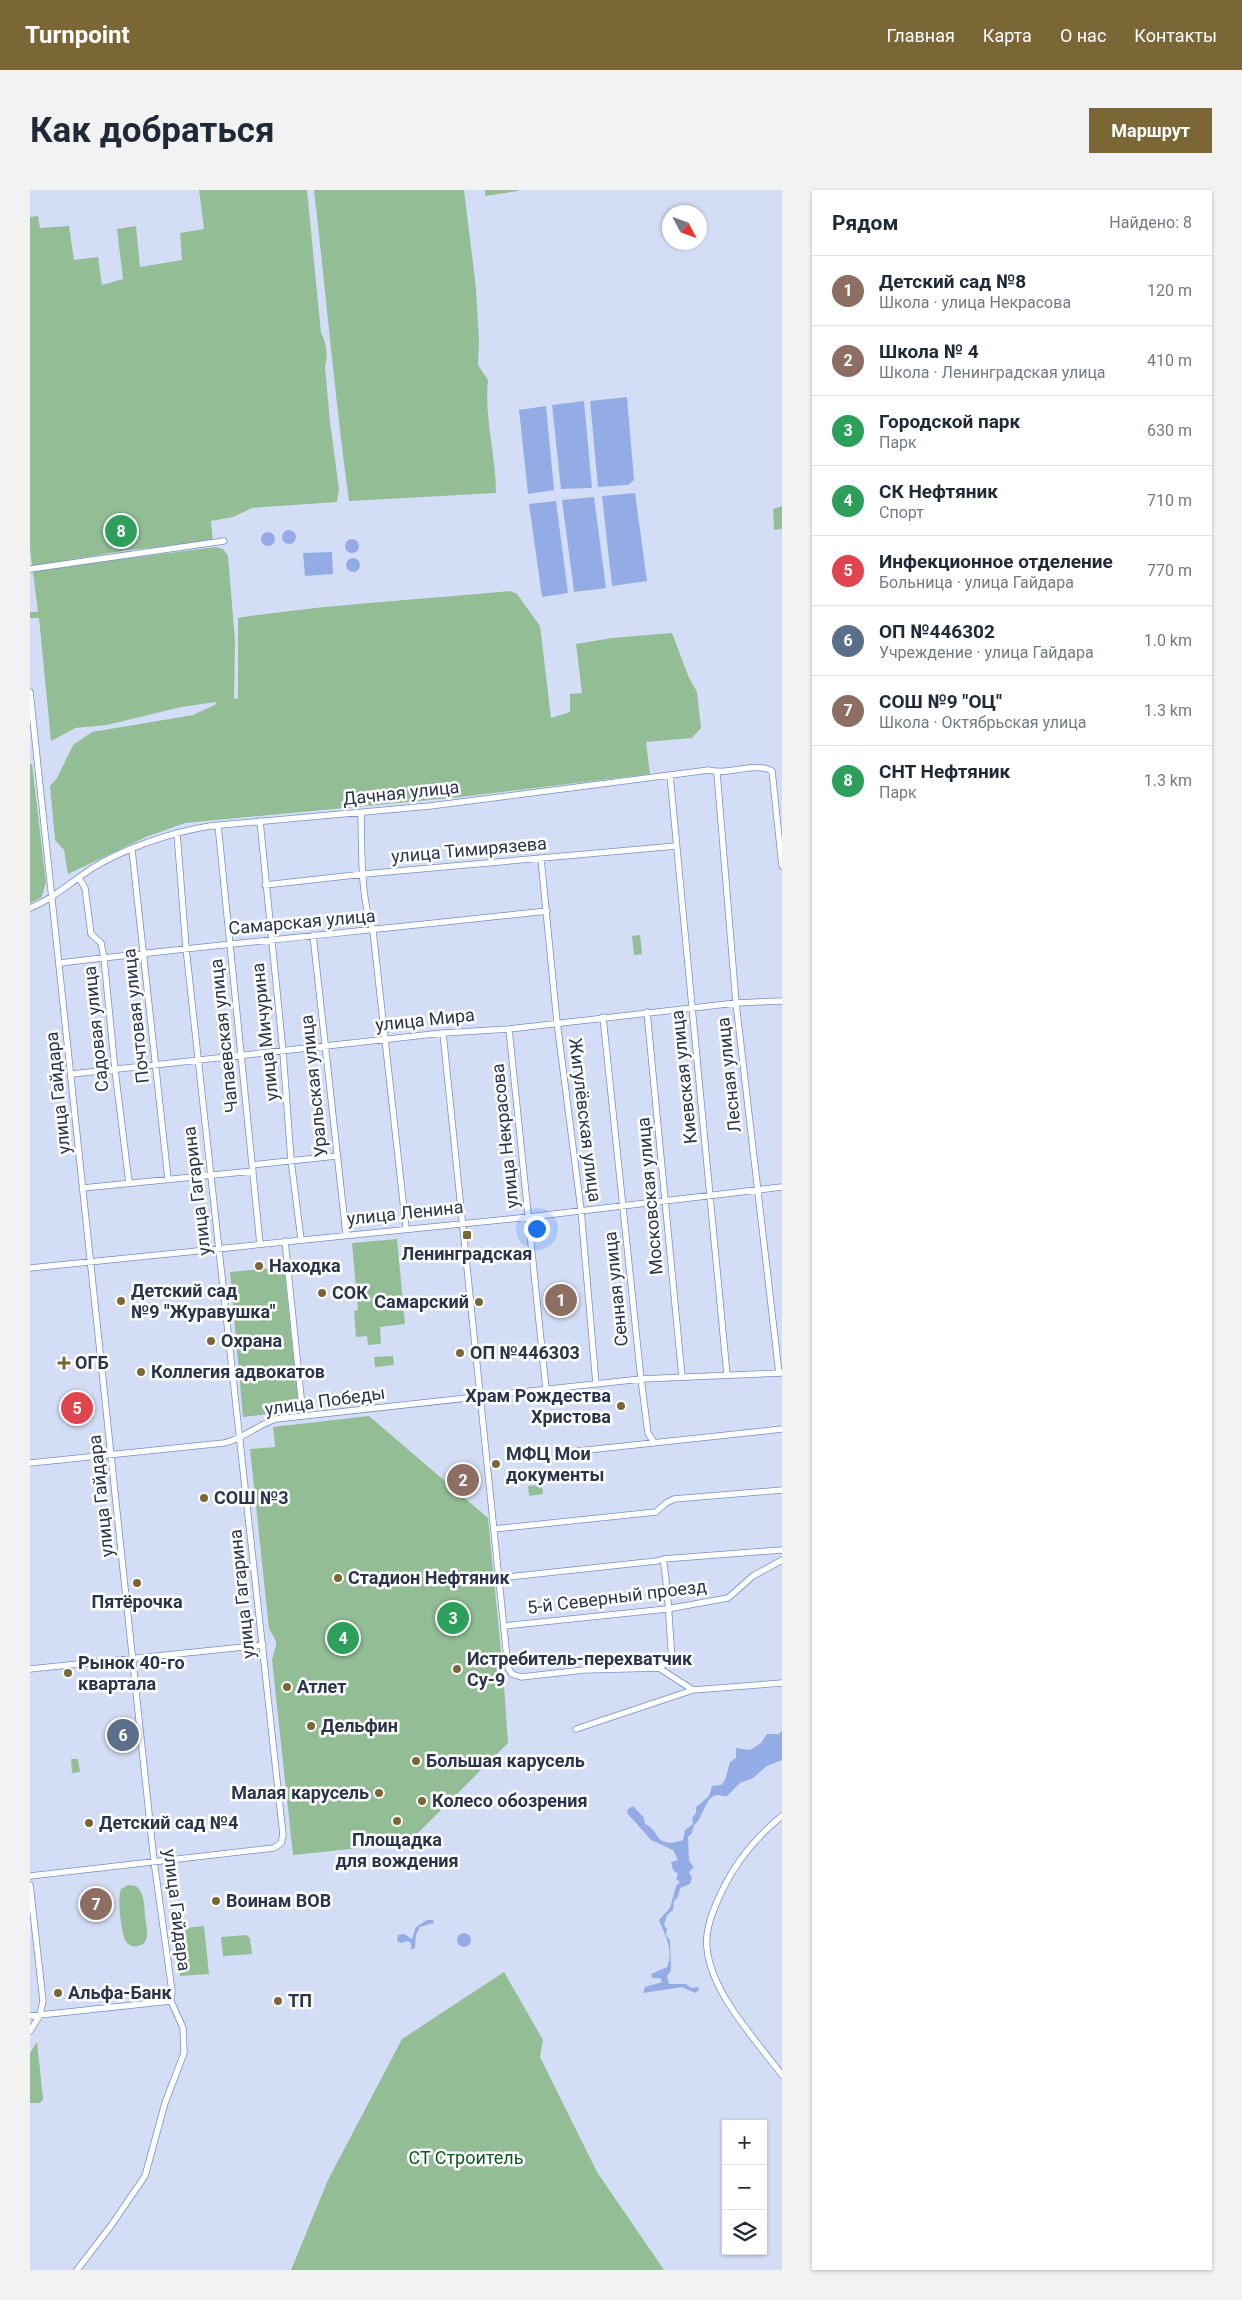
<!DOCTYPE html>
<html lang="ru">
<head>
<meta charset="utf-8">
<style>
	body { margin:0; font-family:Roboto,sans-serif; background:#f2f2f3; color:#1f2937 }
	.controls { position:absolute; right:15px; bottom:15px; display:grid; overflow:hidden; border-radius:0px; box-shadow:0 1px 4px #0004 }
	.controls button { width:45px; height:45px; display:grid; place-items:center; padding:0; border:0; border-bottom:1px solid #e0e1e3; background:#fff; color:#1f2937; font:25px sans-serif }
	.compass { position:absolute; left:632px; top:15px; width:45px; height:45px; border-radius:50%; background:#fff; box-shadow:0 1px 4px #0004; rotate:131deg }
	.you { position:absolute; left:506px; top:1038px; width:18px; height:18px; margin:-12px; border:4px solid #fff; border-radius:50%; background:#1a73e8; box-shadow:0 0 0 8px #1a73e833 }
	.badge { display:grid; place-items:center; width:32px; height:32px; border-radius:50%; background:#7b6635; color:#fff; font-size:16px; font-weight:700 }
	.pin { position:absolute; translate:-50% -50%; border:2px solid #fff; box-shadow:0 1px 5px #0006 }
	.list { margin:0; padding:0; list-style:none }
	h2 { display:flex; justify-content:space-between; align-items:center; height:65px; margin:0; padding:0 20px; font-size:21px }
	h2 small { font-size:16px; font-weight:400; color:#747a83 }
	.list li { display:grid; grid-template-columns:32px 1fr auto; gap:15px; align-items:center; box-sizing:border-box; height:70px; padding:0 20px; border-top:1px solid #e0e1e3 }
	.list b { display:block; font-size:19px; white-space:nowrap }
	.list p { margin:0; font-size:16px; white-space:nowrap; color:#747a83 }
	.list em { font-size:16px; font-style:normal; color:#747a83 }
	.icon { flex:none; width:28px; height:28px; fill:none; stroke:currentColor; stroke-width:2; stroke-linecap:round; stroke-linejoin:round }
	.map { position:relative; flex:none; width:752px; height:2080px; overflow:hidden; border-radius:0px }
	header { display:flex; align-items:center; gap:30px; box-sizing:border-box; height:70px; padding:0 25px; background:#7b6635; color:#fff }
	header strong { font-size:24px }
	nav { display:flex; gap:28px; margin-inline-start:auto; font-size:18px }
	.intro { display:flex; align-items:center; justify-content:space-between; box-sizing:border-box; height:120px; padding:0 30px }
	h1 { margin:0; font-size:35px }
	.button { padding:12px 22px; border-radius:0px; background:#7b6635; color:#fff; font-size:18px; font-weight:700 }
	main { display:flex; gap:30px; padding:0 30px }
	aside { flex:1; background:#fff; border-radius:0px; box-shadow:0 1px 4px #0004 }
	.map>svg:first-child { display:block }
</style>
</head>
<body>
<header>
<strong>Turnpoint</strong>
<nav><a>Главная</a><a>Карта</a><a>О нас</a><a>Контакты</a></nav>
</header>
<div class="intro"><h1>Как добраться</h1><a class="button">Маршрут</a></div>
<main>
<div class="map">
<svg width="752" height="2080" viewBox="0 0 752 2080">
	<rect width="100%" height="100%" fill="#d3def6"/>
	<path fill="#92bd95" d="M 169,0 L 277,0 L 291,143 C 297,153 298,166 295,177 L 300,232 L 309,299 L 307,312 L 222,318 L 203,327 L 181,331 L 183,352 L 98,360 L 45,369 L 45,375 L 186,357 L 193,359 L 198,366 L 205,451 L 204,509 L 208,508 L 208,428 C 298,414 389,410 480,401 L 487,404 L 510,436 L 521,528 L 540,522 L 540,504 L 552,503 L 546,454 L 582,448 L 642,443 L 659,488 L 667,502 L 671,538 L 662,548 L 616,552 L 620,584 L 430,607 L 155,633 L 116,647 L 38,684 L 34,660 L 25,650 L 20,596 L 27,588 L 43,555 L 62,542 L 163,525 L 185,515 L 186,512 L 151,517 L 77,535 L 45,538 L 21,551 L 9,428 L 0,428 L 0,422 L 8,422 L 0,358 L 0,27 L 8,26 L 10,38 L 39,36 L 44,70 L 68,67 L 72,95 L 93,89 L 87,39 L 106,36 L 110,77 L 152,70 L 150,43 L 174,39 Z
		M 284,0 L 434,0 L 446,98 L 449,150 L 448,175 L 458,190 C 454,228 466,265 466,303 L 319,311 C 305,208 296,104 284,0 Z
		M 455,0 L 488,0 L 488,1 L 455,6 Z
		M 752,316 L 752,339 L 744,340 L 743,319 Z
		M 0,574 L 2,574 L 16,693 L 11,708 L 0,713 Z
		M 610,745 L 612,764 L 604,765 L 602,746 Z
		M 367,1049 L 375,1134 L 350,1137 L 351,1154 L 338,1155 L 337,1146 L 326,1147 L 324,1121 L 328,1120 L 322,1053 Z
		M 254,1077 L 269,1220 L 213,1227 L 200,1082 Z
		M 363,1166 L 364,1175 L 345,1177 L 344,1167 Z
		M 339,1226 L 458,1328 L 473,1482 L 478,1553 L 378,1653 L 263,1665 L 242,1470 C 247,1452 249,1455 239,1439 L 220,1259 L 245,1257 L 243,1237 Z
		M 512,1295 L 513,1304 L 499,1306 L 498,1296 Z
		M 41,1569 L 48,1569 L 50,1582 L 42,1583 Z
		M 98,1695 L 106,1696 C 115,1703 114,1716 115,1726 C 116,1735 122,1753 108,1756 C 104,1757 100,1756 97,1753 C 91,1747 87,1706 91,1699 Z
		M 174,1736 L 179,1784 L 150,1786 L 146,1739 Z
		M 216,1745 L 220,1748 L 222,1764 L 193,1766 L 191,1747 Z
		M 474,1782 L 513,1850 L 510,1867 L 567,1982 L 634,2080 L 261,2080 L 298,1990 L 372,1849 Z
		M 7,1852 L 13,1909 L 10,1913 L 0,1913 L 0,1863 Z"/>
	<path fill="#93ace6" d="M 597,207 L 604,290 L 598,295 L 568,297 L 560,211 Z
		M 554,211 L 562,298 L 531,299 L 522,215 Z
		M 516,216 L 524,300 L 498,304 L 489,220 Z
		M 605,303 L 617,391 L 582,396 L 572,306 Z
		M 564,307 L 576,398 L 544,402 L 532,310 Z
		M 526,311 L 538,403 L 512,407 L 499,314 Z
		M252 347a7 7 0 1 1 14 0a7 7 0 1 1-14 0Z
		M231 349a7 7 0 1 1 14 0a7 7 0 1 1-14 0Z
		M315 356a7 7 0 1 1 14 0a7 7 0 1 1-14 0Z
		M 302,362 L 303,384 L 275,386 L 273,363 Z
		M316 375a7 7 0 1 1 14 0a7 7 0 1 1-14 0Z
		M 752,1540 L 752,1570 L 737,1576 L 723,1588 L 710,1593 L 697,1606 C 694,1607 692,1605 689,1605 C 675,1604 674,1628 664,1635 L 662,1643 L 658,1647 L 659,1671 L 664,1677 L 659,1682 L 662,1688 L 660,1694 L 650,1698 L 648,1707 L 644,1711 L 643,1720 L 637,1725 L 634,1735 L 637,1739 L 636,1745 L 640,1750 L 641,1781 L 637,1786 L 639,1794 L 656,1794 L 661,1798 L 668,1797 L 669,1800 L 665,1803 L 652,1797 L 613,1803 L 615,1797 L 632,1792 L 630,1788 L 622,1788 L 621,1784 L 637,1777 C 644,1760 635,1745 629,1730 L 640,1718 L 646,1696 L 650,1692 L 646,1689 L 648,1684 L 643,1680 L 641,1672 L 648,1670 L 643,1660 L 621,1650 L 598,1624 L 597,1620 L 603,1616 L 614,1628 L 615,1634 C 630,1639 623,1660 653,1650 L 655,1640 L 663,1634 L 662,1628 L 666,1623 L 666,1617 L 679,1606 L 682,1596 L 691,1595 L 695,1590 L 700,1572 L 706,1568 L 706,1558 L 720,1560 L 731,1553 L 737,1544 L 749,1544 Z
		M 397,1730 L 403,1730 L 404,1733 L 390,1737 L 386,1745 L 385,1758 L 381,1760 L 381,1753 L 378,1751 L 371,1753 L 367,1751 L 368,1745 L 374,1744 L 382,1749 L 386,1737 Z
		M427 1750a7 7 0 1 1 14 0a7 7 0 1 1-14 0Z"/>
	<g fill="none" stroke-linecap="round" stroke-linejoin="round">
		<defs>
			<path id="minor" d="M 0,379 L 194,351
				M 0,502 L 124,1671 L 142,1801 L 141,1811
				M 687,583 L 706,813 L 749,1183
				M 640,585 L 697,1185
				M 331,623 C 332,659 330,707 343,741 L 376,1038
				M 230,631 L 253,862 L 261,970 L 271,1049
				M 188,635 L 230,1054
				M 102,660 L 138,989
				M 511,669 L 527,832 L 551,1020 L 566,1194
				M 49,688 L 55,698 L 61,744 L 71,753 L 74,768 L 85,880 L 99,993
				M 235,695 L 334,684 L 646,656
				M 0,718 C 23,709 41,692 61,679 C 94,658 143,642 180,636 L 400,616 L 679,580 C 698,586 724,571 742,581 L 752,676
				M 283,745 L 316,1044
				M 30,773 C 192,754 355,739 517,721
				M 617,822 L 652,1187
				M 573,827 L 611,1189 L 618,1243 L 623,1251
				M 479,839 L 516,1199
				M 413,843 L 478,1478 L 482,1484 L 491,1487 L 554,1480 L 629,1478 L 642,1469 C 639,1436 639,1402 633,1369
				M 42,884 L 413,843 L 479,839 L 706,813 L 752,811
				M 222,975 L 306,966
				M 53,998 L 223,981
				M 255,1051 L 273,1226
				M 0,1078 L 499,1027 L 752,997
				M 548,1261 L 752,1239
				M 0,1273 L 194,1253 C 213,1249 227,1235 246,1229 L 611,1189 L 752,1183
				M 464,1339 L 626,1322 L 636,1313 L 644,1309 L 752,1300
				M 469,1388 L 627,1371 L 633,1369 L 752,1360
				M 474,1436 L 637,1419 L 698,1408 L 723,1386 L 752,1370
				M 629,1478 L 663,1500 L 752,1493
				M 0,1479 L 233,1455
				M 546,1539 L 663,1500
				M 752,1626 C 726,1647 705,1673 691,1703 C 683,1720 675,1739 677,1758 C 681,1803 726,1850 752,1885
				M 0,1686 L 244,1658 L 251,1653 L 253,1645 L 156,758 L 147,643
				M 0,1695 L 13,1811 L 10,1825 L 0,1841
				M 0,1826 L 141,1811
				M 47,2080 L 80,2037 L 115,1986 L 135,1913 L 154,1863 L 153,1838 L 141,1811"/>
		</defs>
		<use href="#minor" stroke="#768ec5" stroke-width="7"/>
		<use href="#minor" stroke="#fff" stroke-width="5.5"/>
	</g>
	<g fill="#7b6635" stroke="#fff" stroke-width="2">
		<rect x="432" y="1040" width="10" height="10" rx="2.5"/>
		<circle cx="229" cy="1076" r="5"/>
		<circle cx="292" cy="1103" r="5"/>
		<circle cx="91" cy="1111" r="5"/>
		<circle cx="449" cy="1112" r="5"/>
		<circle cx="181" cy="1151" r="5"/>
		<circle cx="430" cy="1163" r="5"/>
		<path d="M31.5 1165.5h5v5h5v5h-5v5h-5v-5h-5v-5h5z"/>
		<circle cx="111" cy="1182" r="5"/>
		<circle cx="591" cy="1216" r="5"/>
		<circle cx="466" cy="1274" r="5"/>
		<circle cx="174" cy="1308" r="5"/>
		<circle cx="308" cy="1388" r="5"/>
		<circle cx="107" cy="1393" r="5"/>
		<circle cx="427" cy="1479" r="5"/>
		<circle cx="38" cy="1483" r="5"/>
		<circle cx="257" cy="1497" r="5"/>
		<circle cx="281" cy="1536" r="5"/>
		<circle cx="386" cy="1571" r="5"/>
		<circle cx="349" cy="1603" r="5"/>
		<circle cx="392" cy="1611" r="5"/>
		<circle cx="367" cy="1631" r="5"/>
		<circle cx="59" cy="1633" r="5"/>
		<circle cx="186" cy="1711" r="5"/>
		<circle cx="28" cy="1803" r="5"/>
		<circle cx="248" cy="1811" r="5"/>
	</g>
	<g text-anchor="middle" stroke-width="5" stroke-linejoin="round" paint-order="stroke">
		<g font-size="18" fill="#2a344b" stroke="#fff">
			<text transform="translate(371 603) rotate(-6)" y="6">Дачная улица</text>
			<text transform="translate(439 660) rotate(-5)" y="6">улица Тимирязева</text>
			<text transform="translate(272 732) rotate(-5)" y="6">Самарская улица</text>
			<text transform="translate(106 826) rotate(-96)" y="6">Почтовая улица</text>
			<text transform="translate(395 830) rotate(-6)" y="6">улица Мира</text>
			<text transform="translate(66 839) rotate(-96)" y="6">Садовая улица</text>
			<text transform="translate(235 842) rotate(-96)" y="6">улица Мичурина</text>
			<text transform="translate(194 846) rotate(-96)" y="6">Чапаевская улица</text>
			<text transform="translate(699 885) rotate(-96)" y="6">Лесная улица</text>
			<text transform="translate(654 887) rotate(-96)" y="6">Киевская улица</text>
			<text transform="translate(284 896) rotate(-96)" y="6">Уральская улица</text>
			<text transform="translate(28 903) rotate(-96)" y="6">улица Гайдара</text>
			<text transform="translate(555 930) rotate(83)" y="6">Жигулёвская улица</text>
			<text transform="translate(475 946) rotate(-96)" y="6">улица Некрасова</text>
			<text transform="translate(167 1001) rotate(-97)" y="6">улица Гагарина</text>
			<text transform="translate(620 1006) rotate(-95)" y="6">Московская улица</text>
			<text transform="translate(375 1023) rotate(-6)" y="6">улица Ленина</text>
			<text transform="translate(586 1099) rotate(-96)" y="6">Сенная улица</text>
			<text transform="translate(295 1211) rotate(-8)" y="6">улица Победы</text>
			<text transform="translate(71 1306) rotate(-96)" y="6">улица Гайдара</text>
			<text transform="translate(212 1404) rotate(-96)" y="6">улица Гагарина</text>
			<text transform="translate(587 1407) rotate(-7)" y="6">5-й Северный проезд</text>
			<text transform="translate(147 1720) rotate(83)" y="6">улица Гайдара</text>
		</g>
		<g font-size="18" font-weight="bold" fill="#2a344b" stroke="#fff" text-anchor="start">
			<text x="437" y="1070" text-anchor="middle">Ленинградская</text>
			<text x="239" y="1082">Находка</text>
			<text x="101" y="1107">Детский сад<tspan x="101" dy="21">№9 "Журавушка"</tspan></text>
			<text x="302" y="1109">СОК</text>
			<text x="439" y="1118" text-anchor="end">Самарский</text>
			<text x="191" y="1157">Охрана</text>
			<text x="440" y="1169">ОП №446303</text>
			<text x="45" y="1179">ОГБ</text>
			<text x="121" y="1188">Коллегия адвокатов</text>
			<text x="581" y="1212" text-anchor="end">Храм Рождества<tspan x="581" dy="21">Христова</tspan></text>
			<text x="476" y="1270">МФЦ Мои<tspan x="476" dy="21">документы</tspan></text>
			<text x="184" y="1314">СОШ №3</text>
			<text x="318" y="1394">Стадион Нефтяник</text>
			<text x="107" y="1418" text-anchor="middle">Пятёрочка</text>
			<text x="437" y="1475">Истребитель-перехватчик<tspan x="437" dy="21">Су-9</tspan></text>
			<text x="48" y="1479">Рынок 40-го<tspan x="48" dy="21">квартала</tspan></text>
			<text x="267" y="1503">Атлет</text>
			<text x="291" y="1542">Дельфин</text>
			<text x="396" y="1577">Большая карусель</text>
			<text x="339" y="1609" text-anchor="end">Малая карусель</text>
			<text x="402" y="1617">Колесо обозрения</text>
			<text x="69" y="1639">Детский сад №4</text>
			<text x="367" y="1656" text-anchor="middle">Площадка<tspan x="367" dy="21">для вождения</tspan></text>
			<text x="196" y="1717">Воинам ВОВ</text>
			<text x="38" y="1809">Альфа-Банк</text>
			<text x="258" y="1817">ТП</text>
		</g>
		<g font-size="18" fill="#075a1c" stroke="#fff">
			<text x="436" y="1974">СТ Строитель</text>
		</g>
	</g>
</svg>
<div class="controls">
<button>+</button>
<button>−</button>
<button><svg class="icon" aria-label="layers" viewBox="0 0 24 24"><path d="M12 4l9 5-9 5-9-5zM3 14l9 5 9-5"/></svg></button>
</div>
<svg class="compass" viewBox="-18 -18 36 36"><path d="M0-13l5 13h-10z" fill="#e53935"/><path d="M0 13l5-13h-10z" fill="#747a83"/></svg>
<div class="you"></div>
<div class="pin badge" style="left:531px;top:1110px;background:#8d6e63">1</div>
<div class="pin badge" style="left:433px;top:1290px;background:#8d6e63">2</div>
<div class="pin badge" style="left:423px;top:1428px;background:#2e9e5b">3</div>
<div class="pin badge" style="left:313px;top:1448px;background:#2e9e5b">4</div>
<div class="pin badge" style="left:47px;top:1218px;background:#e0444e">5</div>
<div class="pin badge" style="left:93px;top:1545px;background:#5c6f8a">6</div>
<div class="pin badge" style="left:66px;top:1714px;background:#8d6e63">7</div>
<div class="pin badge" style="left:91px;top:341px;background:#2e9e5b">8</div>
</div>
<aside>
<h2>Рядом<small>Найдено: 8</small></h2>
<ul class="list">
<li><span class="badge" style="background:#8d6e63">1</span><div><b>Детский сад №8</b><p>Школа · улица Некрасова</p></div><em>120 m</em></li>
<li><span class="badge" style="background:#8d6e63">2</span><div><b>Школа № 4</b><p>Школа · Ленинградская улица</p></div><em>410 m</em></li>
<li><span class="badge" style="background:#2e9e5b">3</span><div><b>Городской парк</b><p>Парк</p></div><em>630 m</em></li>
<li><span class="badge" style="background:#2e9e5b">4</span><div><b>СК Нефтяник</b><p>Спорт</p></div><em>710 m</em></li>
<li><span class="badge" style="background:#e0444e">5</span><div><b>Инфекционное отделение</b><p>Больница · улица Гайдара</p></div><em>770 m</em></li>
<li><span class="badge" style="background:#5c6f8a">6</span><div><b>ОП №446302</b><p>Учреждение · улица Гайдара</p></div><em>1.0 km</em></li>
<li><span class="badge" style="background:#8d6e63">7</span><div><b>СОШ №9 &quot;ОЦ&quot;</b><p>Школа · Октябрьская улица</p></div><em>1.3 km</em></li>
<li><span class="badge" style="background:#2e9e5b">8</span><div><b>СНТ Нефтяник</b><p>Парк</p></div><em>1.3 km</em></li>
</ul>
</aside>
</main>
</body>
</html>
